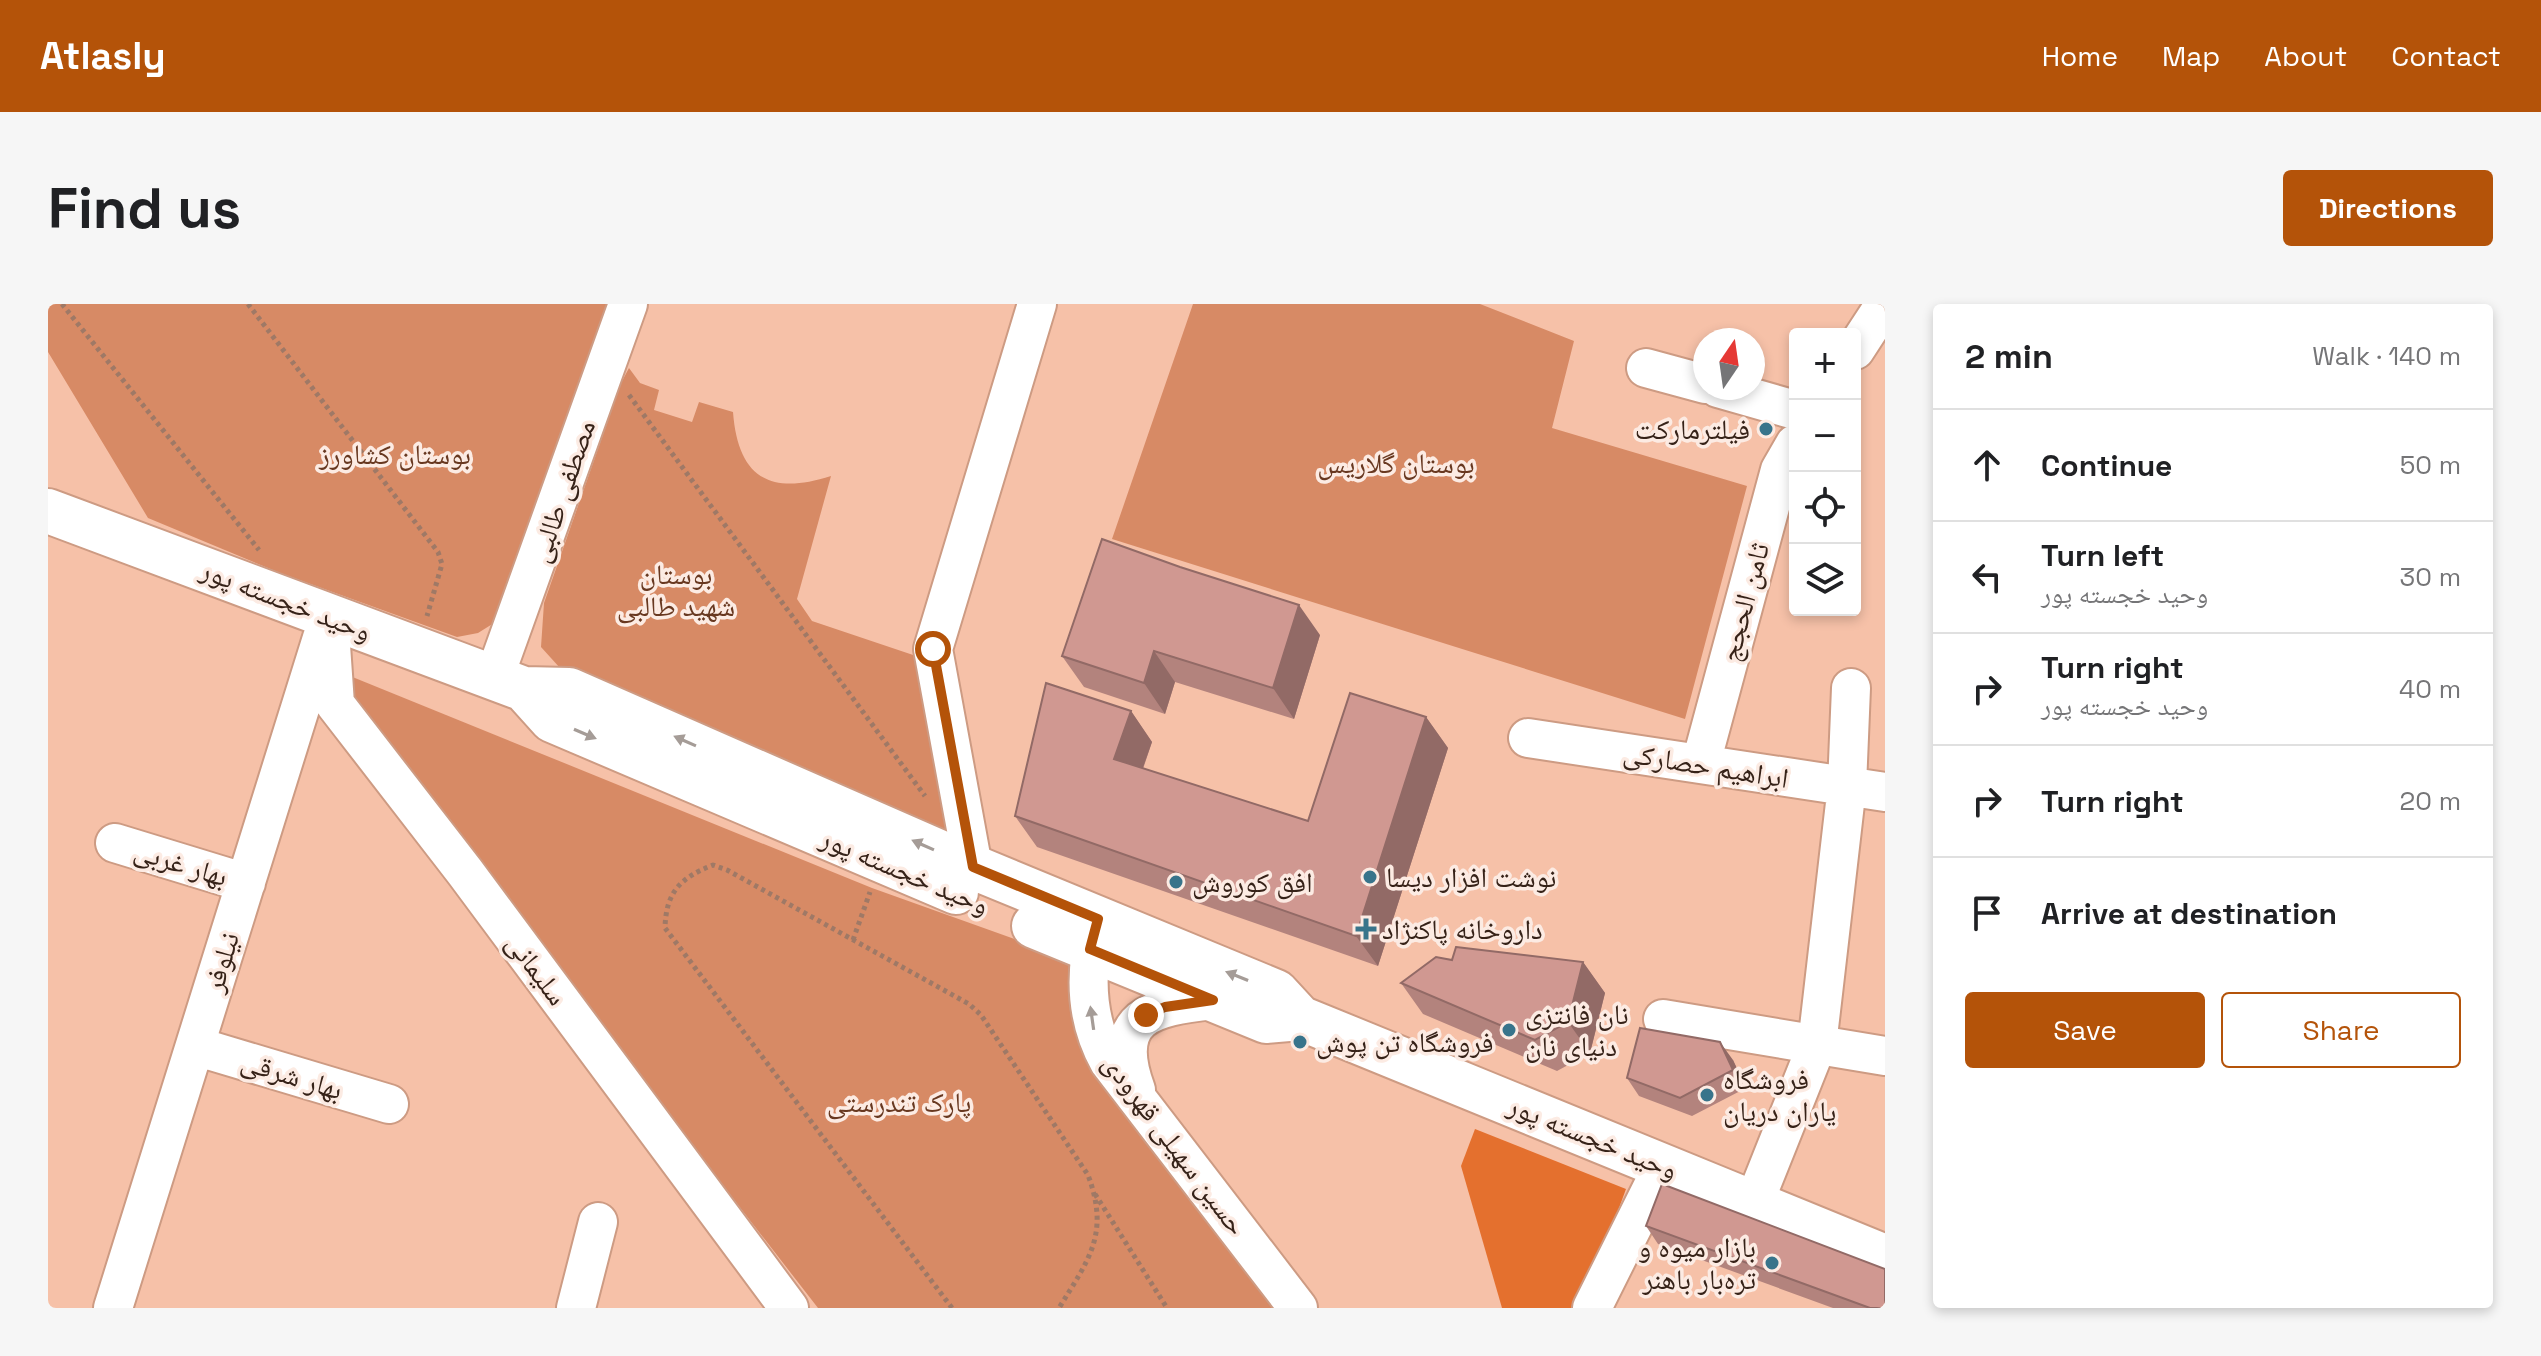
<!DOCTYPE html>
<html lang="en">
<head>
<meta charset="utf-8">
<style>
	body { margin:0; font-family:"Space Grotesk","Noto Naskh Arabic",sans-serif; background:#f6f6f6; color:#202124 }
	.controls { position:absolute; right:24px; top:24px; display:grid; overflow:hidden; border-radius:8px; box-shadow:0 4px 12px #0003 }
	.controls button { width:72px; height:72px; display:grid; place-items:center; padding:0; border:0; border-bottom:2px solid #e0e0e0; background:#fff; color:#202124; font:40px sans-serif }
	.compass { position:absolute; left:1645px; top:24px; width:72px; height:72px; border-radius:50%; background:#fff; box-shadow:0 4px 12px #0003; rotate:13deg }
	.stop { position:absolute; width:24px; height:24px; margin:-18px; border:6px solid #b45309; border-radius:50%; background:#fff }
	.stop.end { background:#b45309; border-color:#fff; box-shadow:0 2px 8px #0008 }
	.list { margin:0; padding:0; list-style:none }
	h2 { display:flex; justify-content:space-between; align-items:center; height:104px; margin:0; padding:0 32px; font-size:34px }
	h2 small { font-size:26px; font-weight:400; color:#757577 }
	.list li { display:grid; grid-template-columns:52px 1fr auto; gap:24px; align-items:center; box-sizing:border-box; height:112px; padding:0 32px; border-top:2px solid #e0e0e0 }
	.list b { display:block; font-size:30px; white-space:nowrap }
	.list p { margin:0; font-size:26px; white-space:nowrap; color:#757577 }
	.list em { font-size:26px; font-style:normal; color:#757577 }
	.actions { display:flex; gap:16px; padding:24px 32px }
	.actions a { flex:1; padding:18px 0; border:2px solid #b45309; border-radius:8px; text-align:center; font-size:28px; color:#b45309 }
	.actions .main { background:#b45309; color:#fff }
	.icon { flex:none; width:44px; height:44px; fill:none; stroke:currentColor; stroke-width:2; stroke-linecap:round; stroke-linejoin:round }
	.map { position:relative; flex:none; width:1837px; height:1004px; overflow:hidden; border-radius:8px }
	header { display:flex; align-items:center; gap:48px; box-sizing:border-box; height:112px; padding:0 40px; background:#b45309; color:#fff }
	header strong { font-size:38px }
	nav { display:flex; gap:44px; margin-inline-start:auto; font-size:28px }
	.intro { display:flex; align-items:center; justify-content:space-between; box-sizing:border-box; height:192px; padding:0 48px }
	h1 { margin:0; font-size:56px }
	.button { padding:20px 36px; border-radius:8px; background:#b45309; color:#fff; font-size:28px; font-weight:700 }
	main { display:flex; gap:48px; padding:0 48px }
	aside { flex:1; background:#fff; border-radius:8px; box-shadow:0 4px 12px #0003 }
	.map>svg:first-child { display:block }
</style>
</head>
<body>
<header>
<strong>Atlasly</strong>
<nav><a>Home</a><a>Map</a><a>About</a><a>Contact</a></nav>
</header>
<div class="intro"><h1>Find us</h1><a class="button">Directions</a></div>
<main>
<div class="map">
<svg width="1837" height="1004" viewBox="0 0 1837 1004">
	<rect width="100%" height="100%" fill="#f6c1a8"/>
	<path fill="#d78a65" d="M 0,0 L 564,0 L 446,319 L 430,329 L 409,333 L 232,269 L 100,214 L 0,48 Z
		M 1145,0 L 1432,0 L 1526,37 L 1504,124 L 1699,182 L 1637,415 L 1064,235 Z
		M 581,64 L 592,79 L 611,86 L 606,106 L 644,118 L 651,98 L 685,108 C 690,173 721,192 783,172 L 749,295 L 764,317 L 877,355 L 899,533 L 522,375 L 493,343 L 496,299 L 573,79 Z
		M 302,372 L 824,584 L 1022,655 L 1229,1004 L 770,1004 L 312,414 L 301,388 Z"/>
	<path fill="#e4702e" d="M 1427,825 L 1578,885 L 1540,989 L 1529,1004 L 1454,1004 L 1413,862 Z"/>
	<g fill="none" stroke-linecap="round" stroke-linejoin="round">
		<defs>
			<path id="minor" d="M 1807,46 L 1837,0
				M 1598,64 L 1657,80
				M 1670,84 L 1747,106
				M 281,312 L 287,400 L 417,568 L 741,1004
				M 446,374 L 580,0
				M 1480,434 L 1837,488
				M 1653,459 L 1732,166 L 1747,140
				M 67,539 L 198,579
				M 925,563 L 885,345 L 989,0
				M 1049,620 C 1036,667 1037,715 1061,758 L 1250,1004
				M 1615,715 L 1837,752
				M 147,742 L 341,800
				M 1088,786 C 1061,712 1103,703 1165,696
				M 1706,899 L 1769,741 L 1799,482 L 1803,384
				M 65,1004 L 274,334
				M 528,1004 L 550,918
				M 1544,1004 L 1615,862"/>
			<path id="major" d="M 0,207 L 476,385 L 521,386 L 925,563 L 1228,688 L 1252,714 L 1837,953
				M 476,385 L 504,416 L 908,588
				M 986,622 L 1218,717 L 1252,714"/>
		</defs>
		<use href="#minor" stroke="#cd9b83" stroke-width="42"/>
		<use href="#major" stroke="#cd9b83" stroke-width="48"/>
		<path stroke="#9f7966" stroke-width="5" stroke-dasharray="4 4" stroke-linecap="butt" d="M 14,0 L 211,246
			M 200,0 L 390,248 L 394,260 L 379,312
			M 581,91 L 877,492
			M 805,636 L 822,588
			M 1047,890 L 1119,1004
			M 904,1004 L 617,624 C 618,588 632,574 665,561 L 679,566 L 921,700 L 933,711 L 1040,871 C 1062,930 1041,955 1011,1004"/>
		<use href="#minor" stroke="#fff" stroke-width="38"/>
		<use href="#major" stroke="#fff" stroke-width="44"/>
	</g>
	<path fill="#b3837d" d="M 1272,331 L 1246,415 L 1127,378 L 1117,410 L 1036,383 L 1014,352 Z
		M 1083,407 L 1104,438 L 1095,465 L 1260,517 L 1378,413 L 1400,444 L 1330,662 L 989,543 L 967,512 Z
		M 1404,656 L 1535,658 L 1557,689 L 1542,749 L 1509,767 L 1375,710 L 1353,679 Z
		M 1685,756 L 1698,784 L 1644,812 L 1591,792 L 1579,774 Z
		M 1598,922 L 1837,1004 L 1785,1004 L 1610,940 Z"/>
	<path fill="#926a66" d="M 1251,301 L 1272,331 L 1246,415 L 1225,384 Z
		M 1106,347 L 1127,378 L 1117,410 L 1096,379 Z
		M 1083,407 L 1104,438 L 1087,486 L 1066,455 Z
		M 1378,413 L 1400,444 L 1330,662 L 1308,632 Z
		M 1535,658 L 1557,689 L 1542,749 L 1520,718 Z
		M 1672,738 L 1685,756 L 1698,784 L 1685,766 Z"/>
	<path fill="#d09891" stroke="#926a66" stroke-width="2" d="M 1054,235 L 1132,263 L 1251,301 L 1225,384 L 1106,347 L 1096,379 L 1014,352 Z
		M 998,379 L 1083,407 L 1066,455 L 1260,517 L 1302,389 L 1378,413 L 1308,632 L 967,512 Z
		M 1408,643 L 1535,658 L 1520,718 L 1487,736 L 1353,679 L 1388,653 L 1404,656 Z
		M 1592,724 L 1672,738 L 1685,766 L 1632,794 L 1579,774 Z
		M 1614,880 L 1837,965 L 1837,1004 L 1822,1004 L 1598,922 Z"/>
	<defs><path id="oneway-solid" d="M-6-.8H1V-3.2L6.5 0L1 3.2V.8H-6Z" transform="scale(2)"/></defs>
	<g fill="#a59c97">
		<use href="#oneway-solid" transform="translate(537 430) rotate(23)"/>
		<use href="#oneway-solid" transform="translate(637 437) rotate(-156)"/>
		<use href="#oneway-solid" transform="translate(875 541) rotate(-156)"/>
		<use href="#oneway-solid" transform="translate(1189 672) rotate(-158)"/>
		<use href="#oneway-solid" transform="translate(1044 714) rotate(-98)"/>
	</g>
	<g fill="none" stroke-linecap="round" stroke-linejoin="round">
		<path stroke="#b45309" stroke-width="10" d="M 885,345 L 925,563 L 1050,615 L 1042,645 L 1165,696 L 1117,703 L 1098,711"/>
	</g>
	<g fill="#38748b" stroke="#fcebe3" stroke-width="3">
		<circle cx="1718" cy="125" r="8"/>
		<circle cx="1322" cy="573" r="8"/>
		<circle cx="1128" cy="578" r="8"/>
		<path d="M1314 613h8v8h8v8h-8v8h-8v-8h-8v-8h8z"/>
		<circle cx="1461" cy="726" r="8"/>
		<circle cx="1252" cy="738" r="8"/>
		<circle cx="1659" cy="791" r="8"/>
		<circle cx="1724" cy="959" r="8"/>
	</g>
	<g text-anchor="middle" stroke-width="7" stroke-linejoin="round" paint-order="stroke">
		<g font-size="28" fill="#362218" stroke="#fcebe3" text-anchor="start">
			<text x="1702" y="135" text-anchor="end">فیلترمارکت</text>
			<text x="1338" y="583">نوشت افزار دیسا</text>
			<text x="1144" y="588">افق کوروش</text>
			<text x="1334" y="635">داروخانه پاکنژاد</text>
			<text x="1477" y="720">نان فانتزی<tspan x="1477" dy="32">دنیای نان</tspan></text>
			<text x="1268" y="748">فروشگاه تن پوش</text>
			<text x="1675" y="785">فروشگاه<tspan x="1675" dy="32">یاران دریان</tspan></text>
			<text x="1708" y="953" text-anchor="end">بازار میوه و<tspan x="1708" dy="32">تره‌بار باهنر</tspan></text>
		</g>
		<g font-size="28" fill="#683820" stroke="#fcebe3">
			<text x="347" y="160">بوستان کشاورز</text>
			<text x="1348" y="169">بوستان گلاریس</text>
			<text x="628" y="280">بوستان<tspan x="628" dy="32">شهید طالبی</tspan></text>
			<text x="851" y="808">پارک تندرستی</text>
		</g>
		<g font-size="28" fill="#362218" stroke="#fcebe3">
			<text transform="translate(514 187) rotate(-71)" y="10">مصطفی طالبی</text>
			<text transform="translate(238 296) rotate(21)" y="10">وحید خجسته پور</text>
			<text transform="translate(1696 298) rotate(-75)" y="10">ثامن الحجج</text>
			<text transform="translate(1658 461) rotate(9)" y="10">ابراهیم حصارکی</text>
			<text transform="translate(133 559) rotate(17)" y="10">بهار غربی</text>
			<text transform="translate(857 567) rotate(23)" y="10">وحید خجسته پور</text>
			<text transform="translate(173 658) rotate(-73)" y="10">نیلوفر</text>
			<text transform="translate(489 665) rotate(53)" y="10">سلیمانی</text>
			<text transform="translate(244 771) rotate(17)" y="10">بهار شرقی</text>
			<text transform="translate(1545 833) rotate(22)" y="10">وحید خجسته پور</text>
			<text transform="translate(1127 840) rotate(53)" y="10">حسین سهیلی قهرودی</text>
		</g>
	</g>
</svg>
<div class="controls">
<button>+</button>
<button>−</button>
<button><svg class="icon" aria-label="locate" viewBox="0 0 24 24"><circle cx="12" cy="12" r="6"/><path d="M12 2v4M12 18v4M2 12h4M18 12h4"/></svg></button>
<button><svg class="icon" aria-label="layers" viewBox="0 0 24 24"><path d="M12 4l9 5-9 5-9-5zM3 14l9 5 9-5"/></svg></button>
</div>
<svg class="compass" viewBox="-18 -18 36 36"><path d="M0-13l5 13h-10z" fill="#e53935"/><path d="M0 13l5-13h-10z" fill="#757577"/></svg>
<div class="stop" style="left:885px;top:345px"></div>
<div class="stop end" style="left:1098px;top:711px"></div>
</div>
<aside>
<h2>2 min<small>Walk · 140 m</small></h2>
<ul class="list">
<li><svg class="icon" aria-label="ahead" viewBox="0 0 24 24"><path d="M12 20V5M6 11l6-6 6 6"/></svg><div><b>Continue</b></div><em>50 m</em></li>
<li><svg class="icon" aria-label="left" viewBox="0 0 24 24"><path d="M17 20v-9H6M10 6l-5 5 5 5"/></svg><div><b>Turn left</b><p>وحید خجسته پور</p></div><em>30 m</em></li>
<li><svg class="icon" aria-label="right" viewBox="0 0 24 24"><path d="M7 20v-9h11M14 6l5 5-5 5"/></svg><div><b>Turn right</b><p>وحید خجسته پور</p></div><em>40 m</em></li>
<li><svg class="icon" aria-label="right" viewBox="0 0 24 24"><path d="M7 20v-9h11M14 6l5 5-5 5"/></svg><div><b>Turn right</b></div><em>20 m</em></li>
<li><svg class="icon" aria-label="arrive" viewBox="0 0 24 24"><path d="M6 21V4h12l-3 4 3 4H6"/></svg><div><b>Arrive at destination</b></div></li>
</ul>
<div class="actions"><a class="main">Save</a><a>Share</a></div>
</aside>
</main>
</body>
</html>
